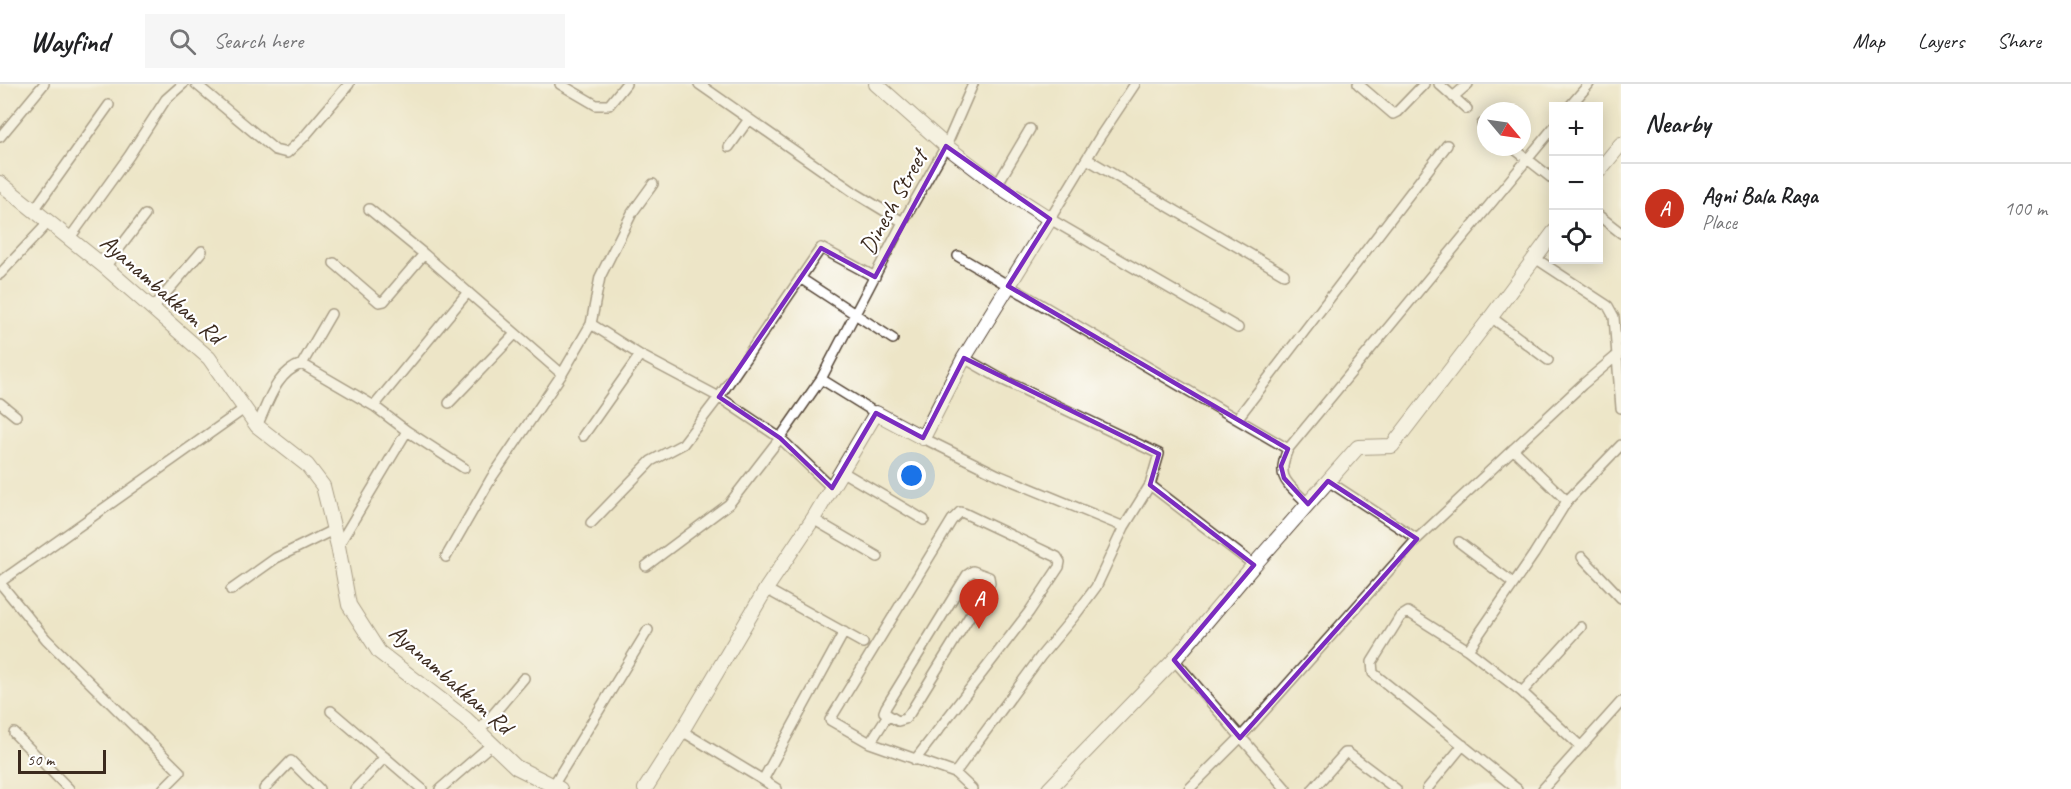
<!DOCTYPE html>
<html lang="en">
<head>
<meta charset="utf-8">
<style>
	body { margin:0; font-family:Caveat,sans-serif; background:#f6f6f6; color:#202124 }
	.controls { position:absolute; right:18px; top:18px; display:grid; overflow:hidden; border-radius:0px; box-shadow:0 3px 15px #0003 }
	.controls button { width:54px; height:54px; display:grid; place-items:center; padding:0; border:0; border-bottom:2px solid #e0e0e0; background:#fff; color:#202124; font:30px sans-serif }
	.compass { position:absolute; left:1477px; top:18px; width:54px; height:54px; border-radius:50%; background:#fff; box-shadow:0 3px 15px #0003; rotate:119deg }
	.scale { position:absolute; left:18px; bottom:15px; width:88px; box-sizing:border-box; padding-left:6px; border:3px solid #3b2a1e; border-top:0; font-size:16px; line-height:21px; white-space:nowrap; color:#3b2a1e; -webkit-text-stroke:4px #fff; paint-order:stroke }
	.you { position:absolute; left:912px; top:392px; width:21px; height:21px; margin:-15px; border:4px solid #fff; border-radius:50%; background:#1a73e8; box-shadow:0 0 0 9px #1a73e833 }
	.badge { display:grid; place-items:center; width:39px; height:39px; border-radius:50%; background:#c8321e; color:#fff; font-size:20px; font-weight:700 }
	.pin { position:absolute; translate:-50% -50px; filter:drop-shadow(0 2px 3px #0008) }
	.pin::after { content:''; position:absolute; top:32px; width:21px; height:18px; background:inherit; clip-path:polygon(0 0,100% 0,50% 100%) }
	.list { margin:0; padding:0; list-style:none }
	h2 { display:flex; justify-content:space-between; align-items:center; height:78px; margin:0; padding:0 24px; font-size:26px }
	h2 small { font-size:20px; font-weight:400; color:#757577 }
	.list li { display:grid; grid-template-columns:39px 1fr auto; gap:18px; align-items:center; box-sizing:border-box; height:90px; padding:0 24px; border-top:2px solid #e0e0e0 }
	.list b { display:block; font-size:22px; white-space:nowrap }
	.list p { margin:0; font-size:20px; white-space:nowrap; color:#757577 }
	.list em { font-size:20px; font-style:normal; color:#757577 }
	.icon { flex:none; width:33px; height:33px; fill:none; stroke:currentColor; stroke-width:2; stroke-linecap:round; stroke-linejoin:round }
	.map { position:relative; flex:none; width:1621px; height:705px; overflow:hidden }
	header { display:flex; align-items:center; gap:36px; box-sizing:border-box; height:84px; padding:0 30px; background:#fff; border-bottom:2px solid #e0e0e0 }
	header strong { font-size:28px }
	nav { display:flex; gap:33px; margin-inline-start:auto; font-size:21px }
	.search { width:420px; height:54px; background:#f6f6f6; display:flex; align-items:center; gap:15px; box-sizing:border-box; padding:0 21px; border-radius:0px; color:#757577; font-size:22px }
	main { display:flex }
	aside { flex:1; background:#fff }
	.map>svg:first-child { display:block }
</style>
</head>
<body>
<header>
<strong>Wayfind</strong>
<div class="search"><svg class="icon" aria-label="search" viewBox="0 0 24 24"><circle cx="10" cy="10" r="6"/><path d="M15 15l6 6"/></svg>Search here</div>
<nav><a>Map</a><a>Layers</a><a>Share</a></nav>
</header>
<main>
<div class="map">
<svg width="1621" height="705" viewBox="0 0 1621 705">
	<rect width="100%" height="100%" fill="#fff"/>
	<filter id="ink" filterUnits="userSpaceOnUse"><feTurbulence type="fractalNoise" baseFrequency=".0167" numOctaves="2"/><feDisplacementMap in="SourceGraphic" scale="12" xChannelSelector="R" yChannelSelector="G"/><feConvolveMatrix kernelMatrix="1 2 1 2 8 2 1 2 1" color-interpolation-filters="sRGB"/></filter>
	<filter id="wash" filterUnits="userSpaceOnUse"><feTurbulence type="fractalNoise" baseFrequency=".008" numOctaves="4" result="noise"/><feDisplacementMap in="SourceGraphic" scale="24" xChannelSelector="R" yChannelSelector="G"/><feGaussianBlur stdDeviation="1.35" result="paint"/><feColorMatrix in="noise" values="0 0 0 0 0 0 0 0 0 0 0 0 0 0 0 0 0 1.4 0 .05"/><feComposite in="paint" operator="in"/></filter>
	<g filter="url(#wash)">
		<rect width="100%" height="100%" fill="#ede5c7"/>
	</g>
	<g filter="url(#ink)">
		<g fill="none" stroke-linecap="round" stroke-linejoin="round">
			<defs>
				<path id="street" d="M 196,0 L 275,66 L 287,69 L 304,53 L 349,0
					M 560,0 L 596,21 L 609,21 L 626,0
					M 699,0 L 855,109 L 903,138
					M 1135,0 L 1101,51 L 1050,135 L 1238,244
					M 1358,0 L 1393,30 L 1397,28 L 1424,0
					M 1439,0 L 1467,25
					M 1453,13 L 1468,0
					M 1570,22 L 1589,0
					M 1482,40 L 1486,43
					M 0,53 L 44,0
					M 729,63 L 749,35
					M 1512,63 L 1554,96
					M 1087,75 L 1284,190
					M 997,101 L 1030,45
					M 369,125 L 424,170
					M 34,126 L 109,21
					M 1598,131 L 1621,149
					M 69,155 L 129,72 L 166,15 L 183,0
					M 958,172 L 1288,365 C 1275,396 1288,399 1308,420
					M 1535,174 L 1608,222 L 1614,233 L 1621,324
					M 334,179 L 379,218 L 384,217 L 424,170 L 562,290
					M 105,183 L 145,131
					M 0,190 L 49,138
					M 800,194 L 893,255
					M 153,224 L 202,167
					M 1491,233 L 1548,276
					M 591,240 L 640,271 L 719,313 L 780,354 L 832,404
					M 964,274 L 1001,295 L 1159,370 L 1150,401 L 1254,481
					M 302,280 L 331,230
					M 821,295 L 876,329
					M 0,319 L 16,332
					M 449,319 L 515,250
					M 1237,335 L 1447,61
					M 257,342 C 268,319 276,288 302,280 L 374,322
					M 583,352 L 640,271
					M 923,354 L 998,391 L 1124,443 L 1150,401
					M 1288,365 L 1554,43
					M 1513,365 L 1567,417
					M 464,384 L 407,347 L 374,322 L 468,208
					M 841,387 L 924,436
					M 1328,397 L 1417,455
					M 813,435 L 878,473
					M 591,439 L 651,377 L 683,360 L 719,313 L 821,164 L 875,193
					M 1459,458 L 1513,499
					M 338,462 L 407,347
					M 446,473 L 492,393 L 562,290 L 591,240 L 600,193 L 632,129 L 653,100
					M 1582,473 L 1621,514
					M 646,482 L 729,420 L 780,354 L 821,295 L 903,138 L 946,62 L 973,0
					M 0,498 L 244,325
					M 0,499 L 46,555 L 180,688 L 163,705
					M 766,505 L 863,559
					M 231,506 L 276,474 L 333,446
					M 1468,566 L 1408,528 L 1400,533 L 1372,578 L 1373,589 L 1517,705
					M 1174,576 L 1286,705
					M 1522,608 L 1581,543
					M 331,627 L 422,705
					M 479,647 L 524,594
					M 682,647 L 763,696 L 844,548
					M 14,649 L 69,705
					M 870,659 L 888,631 L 898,637 L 905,635 L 910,629 L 990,499 L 989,493 L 973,487 L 967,491 L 886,623 L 884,628 L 888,631
					M 1580,662 L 1522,608 L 1468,566 L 1534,470 L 1567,417 L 1621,361
					M 915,676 L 1029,528 L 1059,483 L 1060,478 L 1057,473 L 964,429 L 960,428 L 952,436 L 830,636 L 870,659 L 955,689 L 972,705
					M 955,689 L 1041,572 L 1076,530 L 1096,503 L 1124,443
					M 763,696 L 777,705
					M 264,705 L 291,677 L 319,705
					M 355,705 L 385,673
					M 440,705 L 492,660
					M 551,705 L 648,546
					M 1189,705 L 1240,654 L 1417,455 L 1582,301 L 1621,268
					M 1313,705 L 1345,669 L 1348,669 L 1396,705
					M 1427,705 L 1463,661
					M 1543,705 L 1621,618"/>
				<path id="secondary" d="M 1598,88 L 1621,60
					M 0,99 L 105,183 L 209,274 L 257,342 L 307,381 L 323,402 L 338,462 L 349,521 L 379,568 L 466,635 L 516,683 L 560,705
					M 645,705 L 682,647 L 766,505 L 813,435 L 876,329 L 923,354 L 964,274 L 1050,135 L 997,101 L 946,62 L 876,0
					M 1049,705 L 1174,576 L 1254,481 L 1358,363 L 1392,362 L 1491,233 L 1554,148"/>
			</defs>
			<use href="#street" stroke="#564637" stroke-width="12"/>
			<use href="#secondary" stroke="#564637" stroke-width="16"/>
			<use href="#street" stroke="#fff" stroke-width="9"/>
			<use href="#secondary" stroke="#fff" stroke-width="14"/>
		</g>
	</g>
	<path d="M0 0H1621V705H0ZM 946,62 L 1050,135 L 1008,202 L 1288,365 L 1281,382 L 1284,394 L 1308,420 L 1328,397 L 1417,455 L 1240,654 L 1174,576 L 1254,481 L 1150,401 L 1159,370 L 964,274 L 923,354 L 876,329 L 832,404 L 780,354 L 719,313 L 821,164 L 875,193 Z" fill="#ede5c7" fill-opacity=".55" fill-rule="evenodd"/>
	<path fill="none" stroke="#7b2cbf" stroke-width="4.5" stroke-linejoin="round" d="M 946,62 L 1050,135 L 1008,202 L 1288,365 L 1281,382 L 1284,394 L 1308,420 L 1328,397 L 1417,455 L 1240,654 L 1174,576 L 1254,481 L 1150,401 L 1159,370 L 964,274 L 923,354 L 876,329 L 832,404 L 780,354 L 719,313 L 821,164 L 875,193 Z"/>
	<g text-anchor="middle" stroke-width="4.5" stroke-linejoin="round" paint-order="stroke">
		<g font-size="24" fill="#3b2a1e" stroke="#fff">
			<text transform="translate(893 118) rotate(-61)" y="8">Dinesh Street</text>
			<text transform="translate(162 205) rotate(41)" y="8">Ayanambakkam Rd</text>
			<text transform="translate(451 595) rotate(41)" y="8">Ayanambakkam Rd</text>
		</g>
	</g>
</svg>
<div class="controls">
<button>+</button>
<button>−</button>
<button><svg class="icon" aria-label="locate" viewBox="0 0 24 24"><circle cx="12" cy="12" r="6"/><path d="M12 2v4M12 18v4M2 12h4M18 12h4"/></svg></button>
</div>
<svg class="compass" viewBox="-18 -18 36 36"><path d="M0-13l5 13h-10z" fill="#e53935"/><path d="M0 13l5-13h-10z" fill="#757577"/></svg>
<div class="scale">50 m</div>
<div class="you"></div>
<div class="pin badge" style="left:979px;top:545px">A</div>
</div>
<aside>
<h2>Nearby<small></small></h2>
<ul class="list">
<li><span class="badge">A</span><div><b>Agni Bala Raga</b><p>Place</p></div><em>100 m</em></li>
</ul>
</aside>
</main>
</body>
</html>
